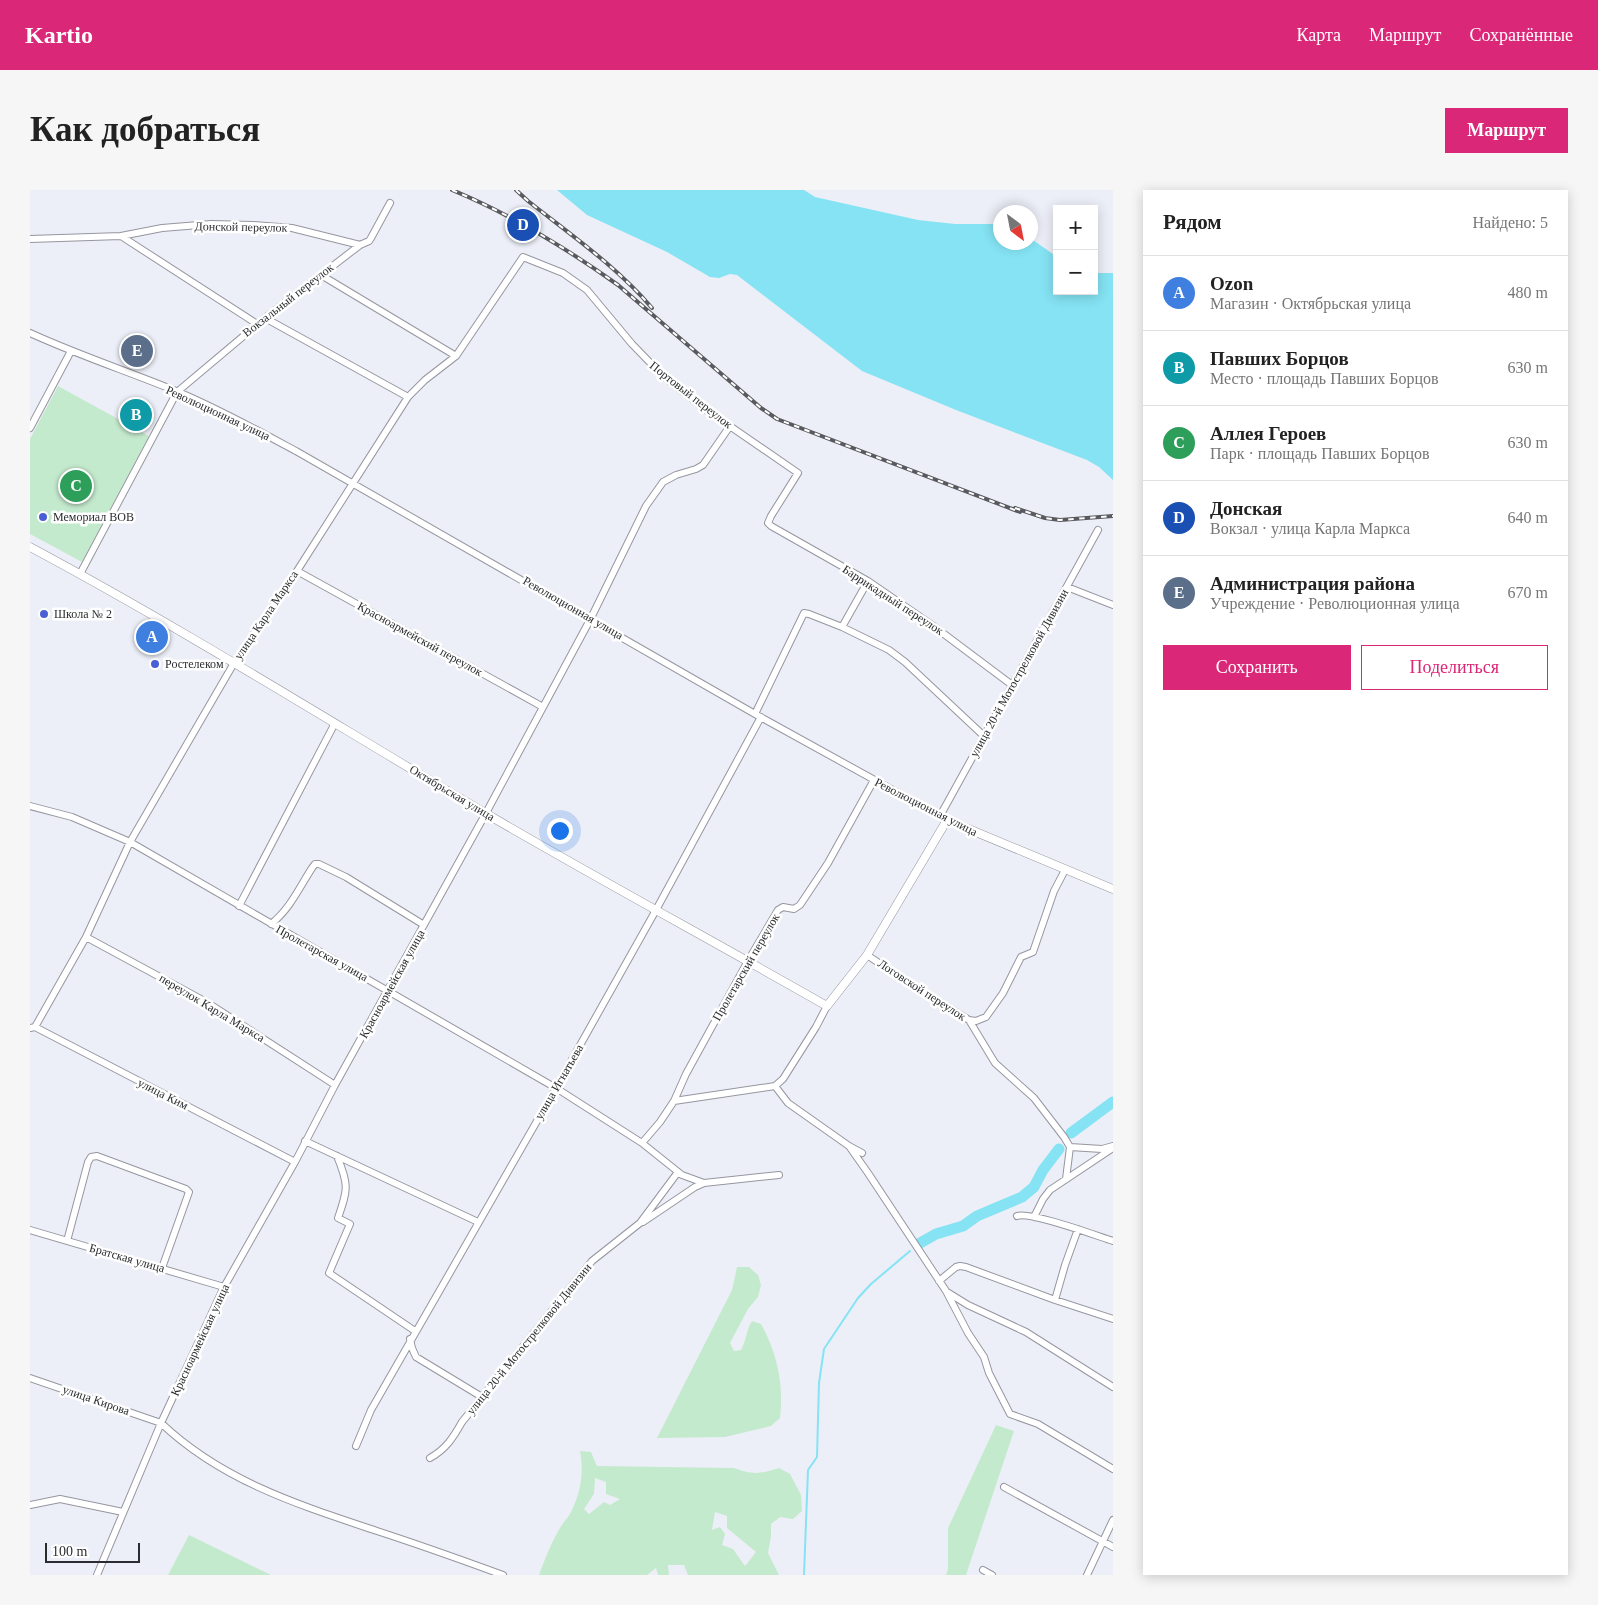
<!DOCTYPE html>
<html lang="ru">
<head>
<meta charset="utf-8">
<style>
	body { margin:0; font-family:Georgia,serif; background:#f6f6f6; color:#222 }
	.controls { position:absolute; right:15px; top:15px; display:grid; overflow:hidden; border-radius:0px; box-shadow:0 2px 12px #0003 }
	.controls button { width:45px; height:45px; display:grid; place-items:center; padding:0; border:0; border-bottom:1px solid #e0e0e0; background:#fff; color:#222; font:25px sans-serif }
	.compass { position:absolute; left:963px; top:15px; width:45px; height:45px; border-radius:50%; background:#fff; box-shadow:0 2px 12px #0003; rotate:148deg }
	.scale { position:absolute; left:15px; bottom:12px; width:95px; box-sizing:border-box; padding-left:5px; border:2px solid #2b2c2f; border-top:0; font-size:14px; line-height:18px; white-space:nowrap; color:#2b2c2f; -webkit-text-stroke:4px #fff; paint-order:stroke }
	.you { position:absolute; left:529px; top:640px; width:18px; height:18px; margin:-12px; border:4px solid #fff; border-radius:50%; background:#1a73e8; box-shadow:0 0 0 8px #1a73e833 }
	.badge { display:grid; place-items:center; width:32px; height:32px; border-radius:50%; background:#db2777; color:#fff; font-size:16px; font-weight:700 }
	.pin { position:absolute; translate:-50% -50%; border:2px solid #fff; box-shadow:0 1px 5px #0006 }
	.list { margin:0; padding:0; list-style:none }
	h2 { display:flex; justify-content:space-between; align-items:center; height:65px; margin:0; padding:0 20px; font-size:21px }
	h2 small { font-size:16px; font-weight:400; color:#767676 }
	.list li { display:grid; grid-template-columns:32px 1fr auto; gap:15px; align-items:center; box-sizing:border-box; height:75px; padding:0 20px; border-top:1px solid #e0e0e0 }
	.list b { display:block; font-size:19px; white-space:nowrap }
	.list p { margin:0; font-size:16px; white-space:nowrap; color:#767676 }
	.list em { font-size:16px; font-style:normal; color:#767676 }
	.actions { display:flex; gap:10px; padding:15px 20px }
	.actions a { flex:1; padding:11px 0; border:1px solid #db2777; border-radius:0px; text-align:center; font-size:18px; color:#db2777 }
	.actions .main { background:#db2777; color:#fff }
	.map { position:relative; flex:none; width:1083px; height:1385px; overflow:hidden; border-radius:0px }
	header { display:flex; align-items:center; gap:30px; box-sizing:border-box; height:70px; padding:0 25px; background:#db2777; color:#fff }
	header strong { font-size:24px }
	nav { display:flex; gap:28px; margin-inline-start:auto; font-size:18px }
	.intro { display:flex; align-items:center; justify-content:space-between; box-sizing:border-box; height:120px; padding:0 30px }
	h1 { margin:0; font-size:35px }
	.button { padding:12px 22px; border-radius:0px; background:#db2777; color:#fff; font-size:18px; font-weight:700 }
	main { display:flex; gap:30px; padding:0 30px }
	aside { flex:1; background:#fff; border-radius:0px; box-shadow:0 2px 12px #0003 }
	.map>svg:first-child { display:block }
</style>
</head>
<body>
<header>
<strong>Kartio</strong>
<nav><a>Карта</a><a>Маршрут</a><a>Сохранённые</a></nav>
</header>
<div class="intro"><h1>Как добраться</h1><a class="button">Маршрут</a></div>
<main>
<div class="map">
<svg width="1083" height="1385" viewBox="0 0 1083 1385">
	<rect width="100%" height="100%" fill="#edeff8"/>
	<path fill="#c4eacd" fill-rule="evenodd" d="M 28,196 L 119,246 L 52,372 L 0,344 L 0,249 Z
		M 707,1077 L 719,1077 L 728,1085 L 731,1095 L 728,1107 L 718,1119 L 700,1153 L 704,1161 L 711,1160 C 717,1149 716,1140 722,1131 L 731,1134 C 747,1163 754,1194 750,1228 L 741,1236 L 695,1247 L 627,1248 L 702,1100 Z
		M 966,1235 L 984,1241 L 936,1385 L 916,1385 L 918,1379 L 918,1338 Z
		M 550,1261 L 561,1262 L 567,1276 L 704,1278 C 723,1285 730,1284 749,1278 L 760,1284 L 771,1305 L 772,1321 L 763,1329 L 750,1327 L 741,1334 L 741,1346 L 738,1363 L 749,1385 L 658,1385 L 654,1375 L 638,1375 L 639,1385 L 628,1385 L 626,1378 L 617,1385 L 509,1385 C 515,1369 521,1353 530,1338 C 533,1332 538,1328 541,1322 C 551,1302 554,1282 550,1261 ZM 565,1288 L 576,1292 L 576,1304 L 590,1309 L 580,1315 L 574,1312 L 559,1324 L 554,1319 L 564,1304 ZM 685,1322 L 697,1326 L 697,1338 L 726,1362 L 715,1376 L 703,1359 L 692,1355 L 695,1344 L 690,1337 L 682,1340 Z
		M 159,1345 L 241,1385 L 138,1385 Z"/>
	<path fill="#85e3f3" d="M 527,0 L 774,0 L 785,7 L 888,30 L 925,34 L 963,34 L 970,37 L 971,52 L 1001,52 L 1001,49 L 1003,50 L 1027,67 L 1027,101 L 1064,101 L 1064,83 L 1083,83 L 1083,290 L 1069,277 L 1057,270 L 926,220 L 832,181 L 707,85 L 700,84 L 689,88 L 680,87 L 637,62 L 557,25 Z"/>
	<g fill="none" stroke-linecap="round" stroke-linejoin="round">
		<path stroke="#85e3f3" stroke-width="2" d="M 774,1385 L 778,1280 L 787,1267 L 789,1193 L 794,1159 L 828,1108 L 841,1094 L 880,1061"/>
		<path stroke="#85e3f3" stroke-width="11" d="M 1041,943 L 1083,912
			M 890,1053 L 906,1044 L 933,1036 L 947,1026 L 992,1007 L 1004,997 L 1013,980 L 1029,959"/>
		<defs>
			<path id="minor" d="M 91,46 L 132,38 L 181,34 L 223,35 L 262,38 L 330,55
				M 0,49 L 91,46 L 227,134
				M 291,85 L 426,166
				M 235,128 L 378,207
				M 0,143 C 48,165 97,181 146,201 C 187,218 227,240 266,261 L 725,524 L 917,630
				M 0,238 L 41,161
				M 267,381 L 513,517
				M 50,384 L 147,202 L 235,128 L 330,55 L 339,51 L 341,48 L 360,13
				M 1037,397 L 1083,415
				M 812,437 L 838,391
				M 725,524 L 774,423 L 779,424 L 812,437 L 859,460 L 875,472 L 955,547
				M 0,616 L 42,627 L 100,652 L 526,898 L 612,953 L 652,985 L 674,993
				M 910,626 L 1068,340
				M 209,716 L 305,533
				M 241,734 C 260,719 269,698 282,678 L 285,674 L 289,674 L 316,687 L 394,735
				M 56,747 L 178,813 L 305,895
				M 837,765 L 889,800 L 939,830 L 946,831 L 956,827 L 973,803 L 991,767 L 1003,762 L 1024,701 L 1035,680
				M 939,830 L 965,873 L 1004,908 L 1034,947 L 1040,957 L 1036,989
				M 5,837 L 56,747 L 100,652 L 204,473 L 267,381 L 378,207 L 395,190 L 426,166 L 493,67 L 533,83 L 557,100 L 602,154 L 633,186 L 678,221 L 768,283 L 741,326 L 738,333 L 741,336 L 838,391 L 902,435 L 982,495
				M 0,838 L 5,837 L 265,972
				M 745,896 L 758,913 L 819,956 L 832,963
				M 644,911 L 745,896 L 753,889 L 786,837 L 797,816
				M 275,951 L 448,1032
				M 612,953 L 630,932 L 644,911 L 656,884 L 718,771 L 748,720 L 753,717 L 764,719 L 770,715 L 798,673 L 844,590
				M 819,956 L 838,983 L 916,1101 L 938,1143 L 954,1167 L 959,1183 L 980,1224 L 1008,1234 L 1083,1279
				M 1040,957 L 1072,959 L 1083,956
				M 307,966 C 319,995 318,999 308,1028 L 320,1034 L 299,1083 L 385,1141
				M 987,1026 C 1000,1021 1067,1046 1083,1051
				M 1004,1027 L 1013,1009 L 1020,1000 L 1083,958
				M 613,1032 L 665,997 L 674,993 L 749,985
				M 0,1040 L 194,1097
				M 37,1051 L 58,972 L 61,967 L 67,966 L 156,999 L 159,1002 L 132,1078
				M 909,1091 L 926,1077 L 930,1076 L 936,1077 L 1025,1110 L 1083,1129
				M 917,1102 L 938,1115 L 996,1142 L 1083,1197
				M 1025,1110 L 1035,1075 L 1048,1039
				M 380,1149 L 382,1158 L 386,1167 L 452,1207
				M 0,1188 L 131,1233 C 192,1291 269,1315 347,1341 C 390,1355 432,1370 473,1385
				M 326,1256 L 341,1220 L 526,898 L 626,720 L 731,527
				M 400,1268 C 416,1259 423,1248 432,1232 L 562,1071 L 610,1033 L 648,982
				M 974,1297 L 1083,1357
				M 0,1315 L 30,1309 L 93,1322
				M 953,1380 L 962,1385
				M 67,1385 L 131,1233 L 194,1097 L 265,972 L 305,895 L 456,623 L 561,428 L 616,316 L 633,292 L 646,285 L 666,279 L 673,275 L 700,236
				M 1057,1385 L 1083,1330"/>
			<path id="major" d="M 0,357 C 155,440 304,534 455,623 C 568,689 683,751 797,816 L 837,765 L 917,630 L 1083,699"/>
		</defs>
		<use href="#minor" stroke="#95969f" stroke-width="8"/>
		<use href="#major" stroke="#95969f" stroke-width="9"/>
		<use href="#minor" stroke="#fff" stroke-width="6"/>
		<use href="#major" stroke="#fff" stroke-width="8"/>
		<defs>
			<path id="rail" d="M 422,0 C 480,24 536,58 588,95 L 731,218 L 747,229 L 990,322
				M 486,0 L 498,11 C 541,45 586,76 622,118
				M 985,318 L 1015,328 L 1030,330 L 1083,326"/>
		</defs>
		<use href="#rail" stroke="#595a5f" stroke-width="4"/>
		<use href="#rail" stroke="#fff" stroke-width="2" stroke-dasharray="5.5" stroke-linecap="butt"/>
	</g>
	<g fill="#4b5ed3" stroke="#fff" stroke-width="2">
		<circle cx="13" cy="327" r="5"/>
		<circle cx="14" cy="424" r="5"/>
		<circle cx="125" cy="474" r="5"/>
	</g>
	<g text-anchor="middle" stroke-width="5" stroke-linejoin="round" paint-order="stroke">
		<g font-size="12" fill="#2b2c2f" stroke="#fff">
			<text transform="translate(211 37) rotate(1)" y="4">Донской переулок</text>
			<text transform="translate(258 110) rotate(-38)" y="4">Вокзальный переулок</text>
			<text transform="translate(661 205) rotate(38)" y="4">Портовый переулок</text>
			<text transform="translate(188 223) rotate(25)" y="4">Революционная улица</text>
			<text transform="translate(863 410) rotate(33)" y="4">Баррикадный переулок</text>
			<text transform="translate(543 418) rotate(30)" y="4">Революционная улица</text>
			<text transform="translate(236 425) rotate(-56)" y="4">улица Карла Маркса</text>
			<text transform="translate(390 449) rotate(29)" y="4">Красноармейский переулок</text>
			<text transform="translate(989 483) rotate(-61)" y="4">улица 20-й Мотострелковой Дивизии</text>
			<text transform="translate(422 603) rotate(31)" y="4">Октябрьская улица</text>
			<text transform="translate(896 617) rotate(27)" y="4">Революционная улица</text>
			<text transform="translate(292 763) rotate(29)" y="4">Пролетарская улица</text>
			<text transform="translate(716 777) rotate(-60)" y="4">Пролетарский переулок</text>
			<text transform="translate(362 794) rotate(-61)" y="4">Красноармейская улица</text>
			<text transform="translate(892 800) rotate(33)" y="4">Логовской переулок</text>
			<text transform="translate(182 818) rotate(31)" y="4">переулок Карла Маркса</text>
			<text transform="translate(529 892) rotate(-60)" y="4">улица Игнатьева</text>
			<text transform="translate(133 904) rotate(27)" y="4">улица Ким</text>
			<text transform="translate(97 1068) rotate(16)" y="4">Братская улица</text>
			<text transform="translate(499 1149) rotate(-51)" y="4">улица 20-й Мотострелковой Дивизии</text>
			<text transform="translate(170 1150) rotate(-65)" y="4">Красноармейская улица</text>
			<text transform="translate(66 1210) rotate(19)" y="4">улица Кирова</text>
		</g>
		<g font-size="12" fill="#2b2c2f" stroke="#fff" text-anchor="start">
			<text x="23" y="331">Мемориал ВОВ</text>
			<text x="24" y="428">Школа № 2</text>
			<text x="135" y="478">Ростелеком</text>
		</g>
	</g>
</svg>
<div class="controls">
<button>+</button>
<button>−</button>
</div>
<svg class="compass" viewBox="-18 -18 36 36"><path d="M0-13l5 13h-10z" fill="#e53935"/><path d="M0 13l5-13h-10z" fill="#767676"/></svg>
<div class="scale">100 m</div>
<div class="you"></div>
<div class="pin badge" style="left:122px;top:447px;background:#3f7fe0">A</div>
<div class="pin badge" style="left:106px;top:225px;background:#0f9aa8">B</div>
<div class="pin badge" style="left:46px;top:296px;background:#2e9e5b">C</div>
<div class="pin badge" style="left:493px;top:35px;background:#1a4fb4">D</div>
<div class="pin badge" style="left:107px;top:161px;background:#5c6f8a">E</div>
</div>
<aside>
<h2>Рядом<small>Найдено: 5</small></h2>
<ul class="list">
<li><span class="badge" style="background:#3f7fe0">A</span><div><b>Ozon</b><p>Магазин · Октябрьская улица</p></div><em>480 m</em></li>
<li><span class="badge" style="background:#0f9aa8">B</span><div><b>Павших Борцов</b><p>Место · площадь Павших Борцов</p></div><em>630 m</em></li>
<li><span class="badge" style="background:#2e9e5b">C</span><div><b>Аллея Героев</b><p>Парк · площадь Павших Борцов</p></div><em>630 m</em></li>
<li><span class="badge" style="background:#1a4fb4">D</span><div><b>Донская</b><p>Вокзал · улица Карла Маркса</p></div><em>640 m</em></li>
<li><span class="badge" style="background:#5c6f8a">E</span><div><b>Администрация района</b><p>Учреждение · Революционная улица</p></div><em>670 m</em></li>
</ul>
<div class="actions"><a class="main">Сохранить</a><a>Поделиться</a></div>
</aside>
</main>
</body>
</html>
